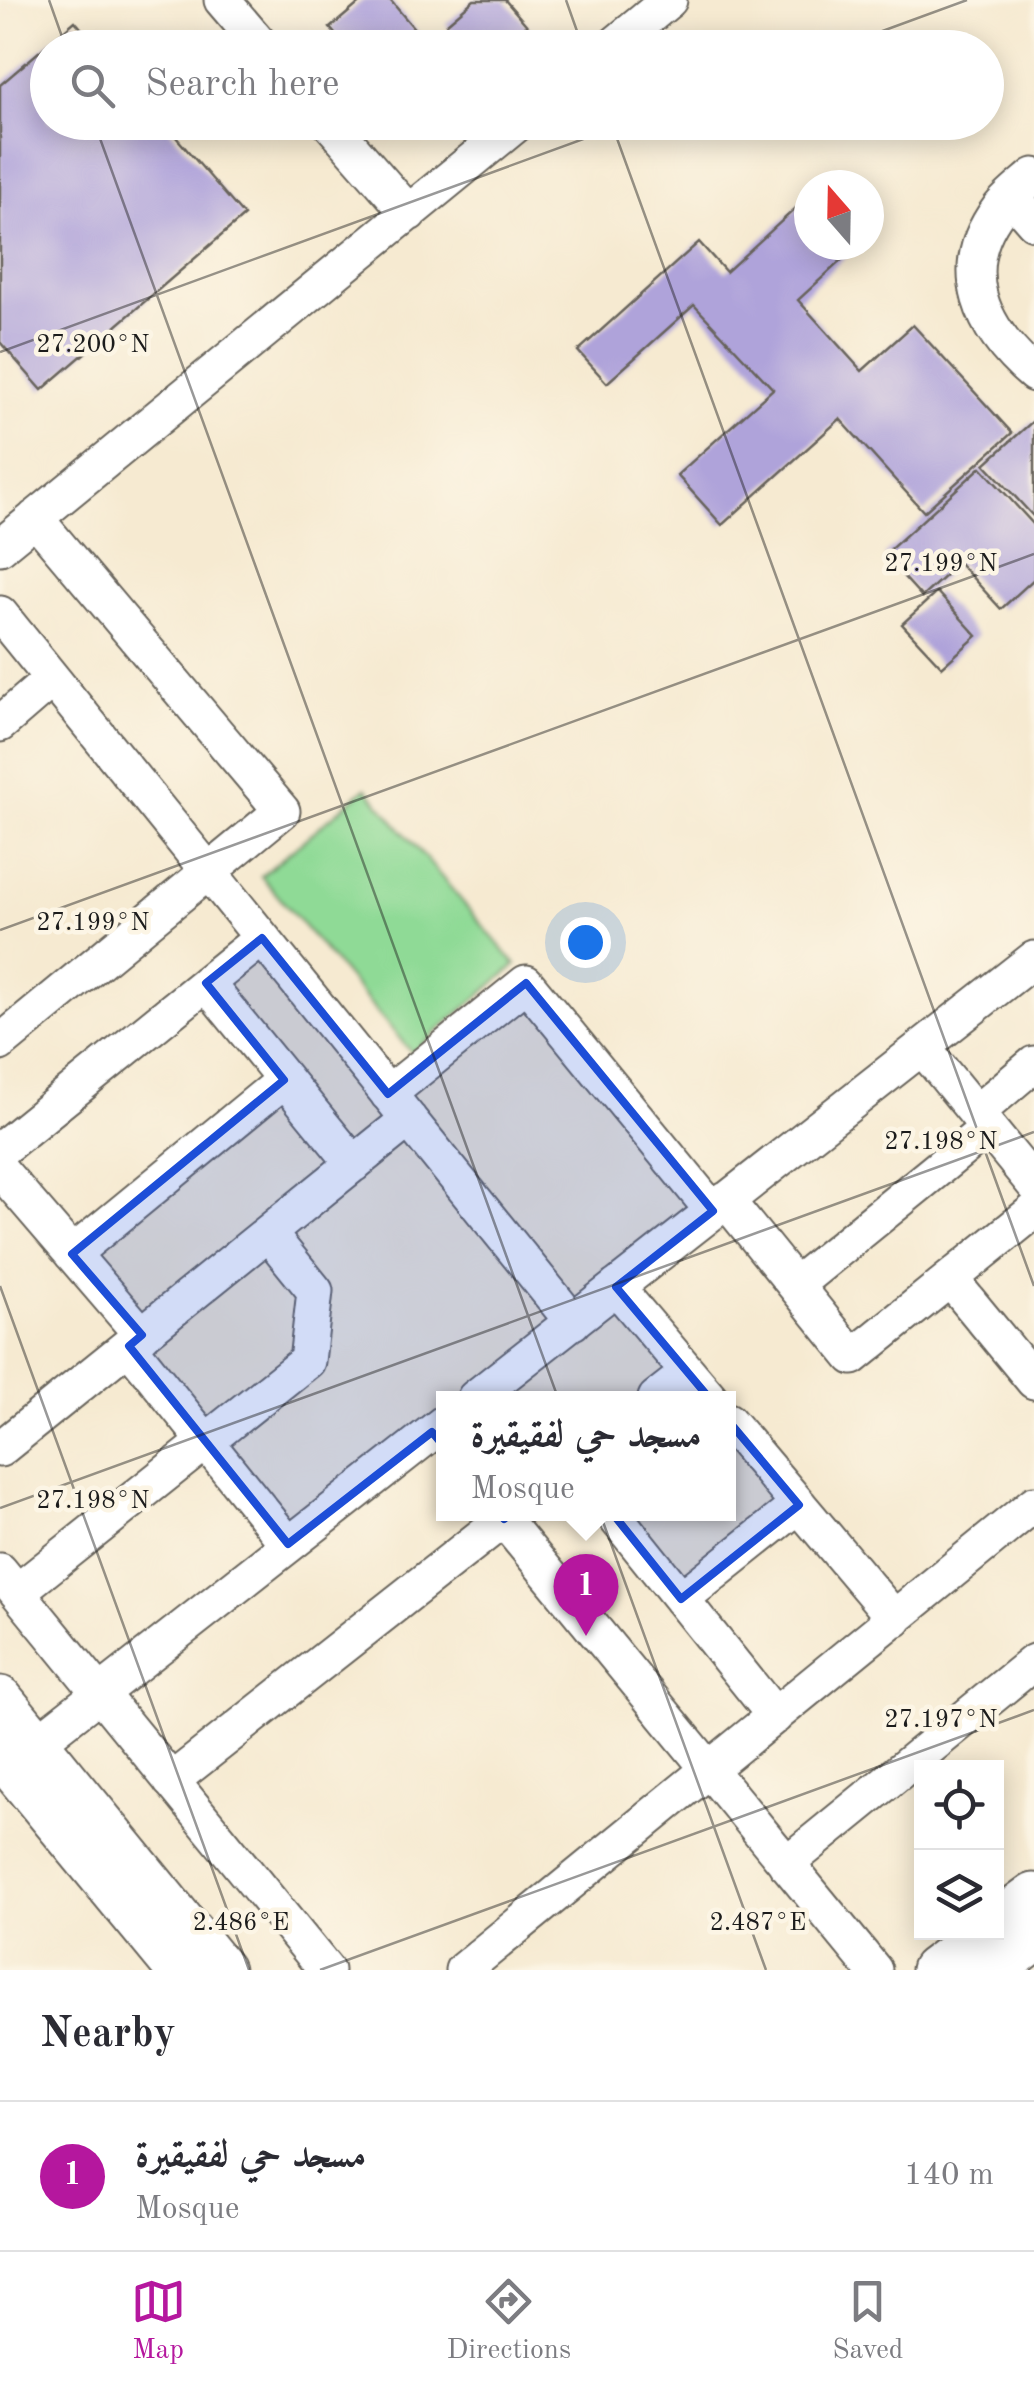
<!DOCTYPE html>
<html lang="en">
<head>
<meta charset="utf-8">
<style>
	body { margin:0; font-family:"Old Standard TT",Amiri,serif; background:#f2f2f3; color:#2b2b33 }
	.controls { position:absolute; right:30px; bottom:30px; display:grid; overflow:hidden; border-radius:0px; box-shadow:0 5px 25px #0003 }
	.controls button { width:90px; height:90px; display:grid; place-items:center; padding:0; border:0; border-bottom:2px solid #e1e1e2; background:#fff; color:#2b2b33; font:50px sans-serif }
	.compass { position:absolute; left:794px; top:170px; width:90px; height:90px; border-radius:50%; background:#fff; box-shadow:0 5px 25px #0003; rotate:340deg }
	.you { position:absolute; left:585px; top:942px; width:35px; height:35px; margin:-25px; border:8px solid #fff; border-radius:50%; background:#1a73e8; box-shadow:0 0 0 15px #1a73e833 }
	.badge { display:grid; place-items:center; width:65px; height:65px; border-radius:50%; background:#b5179e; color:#fff; font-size:32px; font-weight:700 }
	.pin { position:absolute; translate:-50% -82px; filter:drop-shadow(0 2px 5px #0008) }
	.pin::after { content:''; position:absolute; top:52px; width:35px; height:30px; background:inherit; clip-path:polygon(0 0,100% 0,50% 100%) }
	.popup { position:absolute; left:436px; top:1391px; width:300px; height:130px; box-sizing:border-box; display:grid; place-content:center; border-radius:0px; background:#fff; filter:drop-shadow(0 2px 8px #0005); font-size:32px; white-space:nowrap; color:#7c7c81 }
	.popup b { font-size:38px; color:#2b2b33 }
	.popup::after { content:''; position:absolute; left:50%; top:100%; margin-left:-20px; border:20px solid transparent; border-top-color:#fff }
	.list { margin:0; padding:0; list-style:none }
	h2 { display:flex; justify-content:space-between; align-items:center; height:130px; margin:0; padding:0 40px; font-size:42px }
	h2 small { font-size:32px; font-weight:400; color:#7c7c81 }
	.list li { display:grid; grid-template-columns:65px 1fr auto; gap:30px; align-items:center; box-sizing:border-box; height:150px; padding:0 40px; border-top:2px solid #e1e1e2 }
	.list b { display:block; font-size:38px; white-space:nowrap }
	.list p { margin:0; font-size:32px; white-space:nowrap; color:#7c7c81 }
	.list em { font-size:32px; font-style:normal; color:#7c7c81 }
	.icon { flex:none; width:55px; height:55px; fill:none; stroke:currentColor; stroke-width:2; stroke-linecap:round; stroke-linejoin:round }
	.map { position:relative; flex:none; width:1034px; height:1970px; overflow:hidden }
	.search { position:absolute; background:#fff; box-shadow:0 5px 25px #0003; left:30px; right:30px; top:30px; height:110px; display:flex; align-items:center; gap:25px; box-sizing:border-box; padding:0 35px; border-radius:55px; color:#7c7c81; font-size:38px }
	.sheet { height:280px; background:#fff }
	nav { display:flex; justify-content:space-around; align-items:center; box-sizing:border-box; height:140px; border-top:2px solid #e1e1e2; background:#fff; font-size:28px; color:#7c7c81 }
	nav a { display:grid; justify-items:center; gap:5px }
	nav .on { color:#b5179e }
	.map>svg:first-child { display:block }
</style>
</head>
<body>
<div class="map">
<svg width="1034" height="1970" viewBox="0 0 1034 1970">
	<rect width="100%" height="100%" fill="#fcf5e5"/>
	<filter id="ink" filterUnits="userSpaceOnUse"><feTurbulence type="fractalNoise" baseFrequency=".01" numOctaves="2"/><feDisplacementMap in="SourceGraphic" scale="20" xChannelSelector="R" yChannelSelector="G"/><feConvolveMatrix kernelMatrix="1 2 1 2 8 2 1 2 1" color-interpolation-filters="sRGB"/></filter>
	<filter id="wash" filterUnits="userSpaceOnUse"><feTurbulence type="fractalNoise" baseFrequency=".0048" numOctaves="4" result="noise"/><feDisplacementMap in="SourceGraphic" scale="40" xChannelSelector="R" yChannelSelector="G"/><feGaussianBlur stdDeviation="2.25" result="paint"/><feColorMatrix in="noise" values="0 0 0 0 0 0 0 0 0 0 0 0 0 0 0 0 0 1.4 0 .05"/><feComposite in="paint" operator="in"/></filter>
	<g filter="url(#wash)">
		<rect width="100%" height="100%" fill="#f6ead1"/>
		<path fill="#8fda96" stroke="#567b59" stroke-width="2.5" d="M 366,788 L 516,965 L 412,1053 L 261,876 Z"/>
		<g id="blocks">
			<path fill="#afa3da" d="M 363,0 L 390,0 L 418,33 L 401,48 L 347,48 L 330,28 Z
				M 474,0 L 505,0 L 536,36 L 522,48 L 465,48 L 446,24 Z
				M 75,21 L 98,48 L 48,48 L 48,122 L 163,122 L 244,216 L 42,390 L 0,342 L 0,85 Z
				M 809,196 L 809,245 L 858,245 L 798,300 L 862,371 L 913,325 L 1012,433 L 924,512 L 840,419 L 722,525 L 677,475 L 773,389 L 694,305 L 607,383 L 578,351 L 699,242 L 726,272 Z
				M 1034,420 L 1034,517 L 985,464 Z
				M 981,467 L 1034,525 L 1034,579 L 1001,609 L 959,563 L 922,597 L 884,555 Z
				M 937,592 L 977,636 L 942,667 L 902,624 Z"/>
		</g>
	</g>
	<g filter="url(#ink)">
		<use href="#blocks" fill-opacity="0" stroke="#68645b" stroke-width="2.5"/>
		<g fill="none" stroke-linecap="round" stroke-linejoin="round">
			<defs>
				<path id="minor" d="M 222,0 L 263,48
					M 611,48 L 669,0
					M 329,122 L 409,213
					M 1034,176 C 1023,186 1008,197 999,209 C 953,270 982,330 1034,374
					M 1012,197 L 1034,222
					M 0,547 L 519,122
					M 0,614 L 573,1322
					M 0,724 L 52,679
					M 206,983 L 354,1164
					M 0,1043 L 282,811 L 35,518
					M 922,1047 L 1034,1184
					M 388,1094 L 526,983 L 713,1211
					M 976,1113 L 1034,1064
					M 0,1150 L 262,938
					M 0,1170 L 142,1335
					M 726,1200 L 853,1357 L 1034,1211
					M 72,1254 L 284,1080
					M 950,1279 L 1034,1381
					M 795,1285 L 988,1128
					M 616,1287 L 710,1398
					M 129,1346 L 288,1544
					M 475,1398 L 1034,959
					M 656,1398 L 688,1373
					M 728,1421 L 895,1619
					M 0,1449 L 409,1119
					M 499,1514 L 874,1970
					M 613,1514 L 775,1716
					M 0,1571 L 326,1970
					M 17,1592 L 307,1361 L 315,1291 L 268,1233
					M 681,1599 L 799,1505
					M 16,1759 L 444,1423
					M 171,1781 L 510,1514
					M 786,1864 L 1034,1662
					M 463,1970 L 1034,1504"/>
				<path id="major" d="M 0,1699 L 221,1970
					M 0,1753 L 179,1970
					M 996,1924 L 1034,1896
					M 934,1970 L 985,1932
					M 993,1970 L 1034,1939"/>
			</defs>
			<use href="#minor" stroke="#68645b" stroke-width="39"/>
			<use href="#major" stroke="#68645b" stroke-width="49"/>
			<use href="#minor" stroke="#fff" stroke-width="35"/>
			<use href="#major" stroke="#fff" stroke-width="45"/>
		</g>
	</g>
	<path fill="#1d4ed8" fill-opacity="0.2" stroke="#1d4ed8" stroke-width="8" stroke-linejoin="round" d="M 262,938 L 388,1094 L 526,983 L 713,1211 L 616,1287 L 799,1505 L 681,1599 L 573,1464 L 504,1519 L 432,1432 L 288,1544 L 129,1346 L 142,1335 L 72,1254 L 284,1080 L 206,983 Z"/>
	<path fill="none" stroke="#1c1c1c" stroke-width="2.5" stroke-opacity="0.45" d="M 49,0 L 66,48M 566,0 L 583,48M 836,48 L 967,0M 94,122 L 766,1970M 611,122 L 1034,1286M 0,352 L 630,122M 0,930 L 1034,554M 0,1286 L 249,1970M 0,1508 L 1034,1132M 320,1970 L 1034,1710"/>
	<g font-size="25" text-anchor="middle" fill="#1c1c1c" stroke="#fcf5e5" stroke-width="9" stroke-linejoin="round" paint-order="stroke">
		<text x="93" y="352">27.200°N</text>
		<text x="941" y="571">27.199°N</text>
		<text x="93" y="930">27.199°N</text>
		<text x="941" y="1149">27.198°N</text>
		<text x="93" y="1508">27.198°N</text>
		<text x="941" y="1727">27.197°N</text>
		<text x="241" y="1930">2.486°E</text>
		<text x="758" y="1930">2.487°E</text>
	</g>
</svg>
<div class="controls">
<button><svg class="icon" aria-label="locate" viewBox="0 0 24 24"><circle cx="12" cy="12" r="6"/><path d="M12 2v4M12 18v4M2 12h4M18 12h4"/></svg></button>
<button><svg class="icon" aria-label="layers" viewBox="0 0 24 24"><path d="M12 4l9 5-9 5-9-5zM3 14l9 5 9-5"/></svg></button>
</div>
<svg class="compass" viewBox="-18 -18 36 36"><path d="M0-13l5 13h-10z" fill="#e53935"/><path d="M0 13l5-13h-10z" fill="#7c7c81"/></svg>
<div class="you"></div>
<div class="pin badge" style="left:586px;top:1636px">1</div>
<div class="popup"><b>مسجد حي لفقيقيرة</b>Mosque</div>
<div class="search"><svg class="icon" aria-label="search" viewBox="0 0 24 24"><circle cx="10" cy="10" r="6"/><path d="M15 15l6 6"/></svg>Search here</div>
</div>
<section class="sheet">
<h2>Nearby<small></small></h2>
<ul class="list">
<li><span class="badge">1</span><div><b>مسجد حي لفقيقيرة</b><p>Mosque</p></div><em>140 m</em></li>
</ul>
</section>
<nav>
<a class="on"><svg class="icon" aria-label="map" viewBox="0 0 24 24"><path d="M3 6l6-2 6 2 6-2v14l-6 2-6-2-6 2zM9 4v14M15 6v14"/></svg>Map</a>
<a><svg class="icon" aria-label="directions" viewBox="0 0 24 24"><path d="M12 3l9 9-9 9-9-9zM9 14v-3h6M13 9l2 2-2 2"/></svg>Directions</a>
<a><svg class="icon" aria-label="saved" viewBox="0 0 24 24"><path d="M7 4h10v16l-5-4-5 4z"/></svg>Saved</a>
</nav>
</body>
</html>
